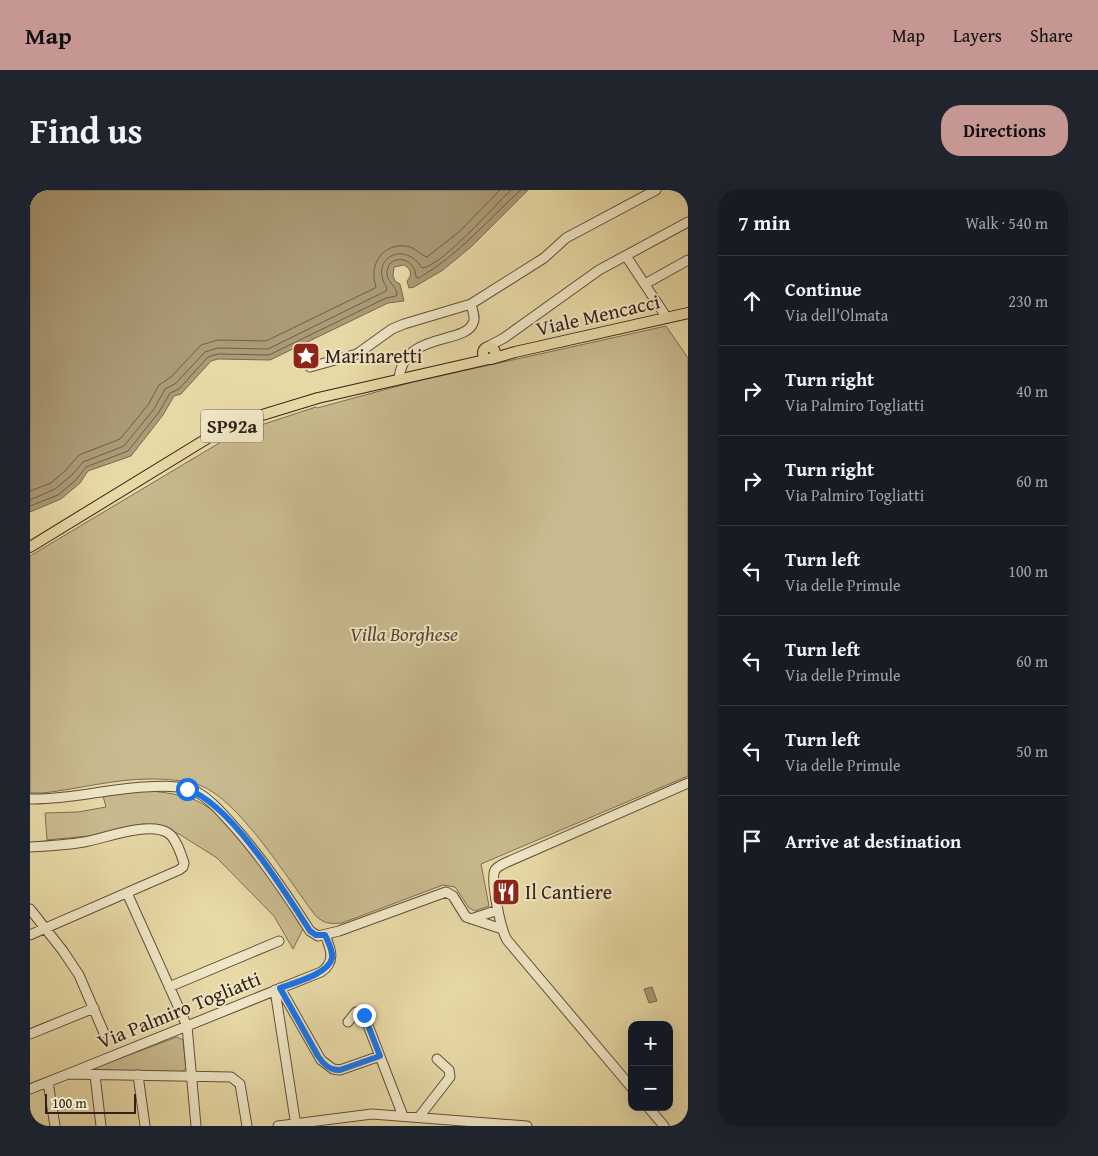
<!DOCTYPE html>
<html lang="en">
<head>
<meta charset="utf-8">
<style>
	body { margin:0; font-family:"Gentium Book Plus",serif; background:#20242c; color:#f1f3f6 }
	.controls { position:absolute; right:15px; bottom:15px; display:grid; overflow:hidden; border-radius:10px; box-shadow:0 5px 20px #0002 }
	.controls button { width:45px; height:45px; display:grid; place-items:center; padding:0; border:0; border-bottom:1px solid #363941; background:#171b24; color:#f1f3f6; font:25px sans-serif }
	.scale { position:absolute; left:15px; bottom:12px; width:91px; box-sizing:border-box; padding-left:5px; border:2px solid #332117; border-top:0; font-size:14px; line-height:18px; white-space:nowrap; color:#332117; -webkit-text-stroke:4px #efe6c5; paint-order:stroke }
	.stop { position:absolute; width:15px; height:15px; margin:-11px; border:4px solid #1a73e8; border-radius:50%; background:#fff }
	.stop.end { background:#1a73e8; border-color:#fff; box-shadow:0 1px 5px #0008 }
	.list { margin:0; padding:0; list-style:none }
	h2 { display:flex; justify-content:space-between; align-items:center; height:65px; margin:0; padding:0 20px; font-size:21px }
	h2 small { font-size:16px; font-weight:400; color:#9ea1a6 }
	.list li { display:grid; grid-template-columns:32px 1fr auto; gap:15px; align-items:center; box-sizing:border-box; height:90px; padding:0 20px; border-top:1px solid #363941 }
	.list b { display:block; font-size:19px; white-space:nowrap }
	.list p { margin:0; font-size:16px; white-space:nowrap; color:#9ea1a6 }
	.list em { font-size:16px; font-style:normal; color:#9ea1a6 }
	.icon { flex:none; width:28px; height:28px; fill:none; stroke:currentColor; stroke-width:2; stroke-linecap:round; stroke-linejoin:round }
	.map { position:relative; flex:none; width:658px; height:936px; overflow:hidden; border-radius:20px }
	header { display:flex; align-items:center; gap:30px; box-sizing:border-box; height:70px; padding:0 25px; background:#c59692; color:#111 }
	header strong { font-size:24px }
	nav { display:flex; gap:28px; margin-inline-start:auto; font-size:18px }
	.intro { display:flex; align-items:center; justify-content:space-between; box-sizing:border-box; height:120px; padding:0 30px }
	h1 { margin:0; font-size:35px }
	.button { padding:12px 22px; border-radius:20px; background:#c59692; color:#111; font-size:18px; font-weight:700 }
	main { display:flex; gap:30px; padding:0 30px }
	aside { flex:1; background:#171b24; border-radius:20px; box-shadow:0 5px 20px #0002 }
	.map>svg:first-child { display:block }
</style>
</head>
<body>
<header>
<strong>Map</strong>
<nav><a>Map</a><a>Layers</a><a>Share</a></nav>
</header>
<div class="intro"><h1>Find us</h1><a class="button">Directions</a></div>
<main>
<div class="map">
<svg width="658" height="936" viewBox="0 0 658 936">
	<rect width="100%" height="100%" fill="#e7d9a6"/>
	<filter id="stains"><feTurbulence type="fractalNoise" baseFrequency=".004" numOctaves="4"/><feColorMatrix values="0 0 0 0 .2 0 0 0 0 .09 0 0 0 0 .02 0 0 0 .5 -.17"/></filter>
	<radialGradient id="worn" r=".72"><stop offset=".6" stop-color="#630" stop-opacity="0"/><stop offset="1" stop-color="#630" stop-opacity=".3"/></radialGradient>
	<path fill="#c8ba8e" stroke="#7e6e52" d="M 636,136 L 658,168 L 658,586 L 451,674 L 459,716 L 445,721 L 439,718 L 425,697 L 413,695 L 312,733 C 300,734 294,734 285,725 C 259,691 208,608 169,595 C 153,590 136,589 120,589 C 84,589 48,599 13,603 L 0,603 L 0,366 L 191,252 L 228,236 L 286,217 L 287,218 L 383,192 Z
		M 100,600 C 122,601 144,602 165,610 C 205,626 248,702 273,739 L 263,759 L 244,726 L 187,668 L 149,644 L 132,637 L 113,634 L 69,645 L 17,650 L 15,623 L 48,622 L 76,617 L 73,606 Z
		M 147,847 L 153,850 L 156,878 L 152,882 L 68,882 L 66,880 L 67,877 Z"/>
	<path fill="#aa9a75" stroke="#7a6a4f" d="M 0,0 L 498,0 L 442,56 L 413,80 L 384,97 L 379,98 L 377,91 C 383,84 381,79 374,75 L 364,77 L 363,86 L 365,91 L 370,94 L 374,111 L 358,113 L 240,170 L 188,169 L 181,171 L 151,204 L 144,206 L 133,225 L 101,266 L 58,281 L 50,293 L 31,309 L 0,322 Z
		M 622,797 L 627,811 L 619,813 L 614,799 Z"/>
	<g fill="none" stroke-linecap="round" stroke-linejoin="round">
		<path stroke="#6e5e46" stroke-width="1" d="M 0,301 L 21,293 L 36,280 L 49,265 L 90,249 L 118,215 L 129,195 L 141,187 L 171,155 L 188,150 L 236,151 L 345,98 L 346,96 C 338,75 353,53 376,56 C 385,57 390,65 397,67 L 429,42 L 470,0
			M 0,310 L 25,299 L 42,285 L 53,272 L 94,256 L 124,219 L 135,199 L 145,194 L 175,162 L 188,158 L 238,159 L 356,101 L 357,98 C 338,69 374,49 392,78 C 412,76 464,16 481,0
			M 0,316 L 28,305 L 46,290 L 56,277 L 98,261 L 129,222 L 140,203 L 149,199 L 178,167 L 188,164 L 239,165 L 356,108 L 366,106 L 367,104 C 366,96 357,92 357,83 C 357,64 385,65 386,87 L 389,88 C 431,63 455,32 491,0"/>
		<defs>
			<path id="minor" d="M 596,66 L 637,128
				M 615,94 L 658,70
				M 457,157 L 474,148 L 569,80 L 658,32
				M 280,177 L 327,164 L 362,139 L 374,134 L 441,114 L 514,68 L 536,48 L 626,0
				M 369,189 C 373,141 435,155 443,133 C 446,128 442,119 441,114
				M 0,609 C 38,610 76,599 114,597 C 131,596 151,595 167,602 C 181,610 191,622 201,633 C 231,666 256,703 280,741 L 288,746 L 309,741 L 416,702 L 423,706 L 436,727 L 472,739
				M 0,657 C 18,656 36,655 54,652 C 76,648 119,631 138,643 C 146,648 151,664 154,673 L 153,677 L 149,680 L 0,745
				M 97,703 L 157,836 L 166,936
				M 0,719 L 33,761 L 49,785 L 74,843
				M 441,729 L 468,720
				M 139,797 L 249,751
				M 250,798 L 291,870 L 303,879 L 310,880 L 350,866
				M 245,800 L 266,936
				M 318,832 L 326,822 L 331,822 L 334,825 L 373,926
				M 0,844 L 64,818
				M 38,884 L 291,782 C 306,772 301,759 295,745
				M 65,885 L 71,936
				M 108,885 L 115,936
				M 18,892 L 25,936
				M 602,898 L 477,750 C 471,740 460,690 465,680 C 467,677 471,675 475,673 L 658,593
				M 0,899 L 38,884 L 201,887 L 210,894 L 217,936
				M 618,917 L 634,936
				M 389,927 L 420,887 L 419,880 L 407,869
				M 248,936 L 342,924 L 497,936"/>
			<path id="major" d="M453 163a6 6 0 1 1 12 0a6 6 0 1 1-12 0Z
				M 461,169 L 485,162 L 658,123
				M 0,357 L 191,240 L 216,230 L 288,208 L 459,169"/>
		</defs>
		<use href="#minor" stroke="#604f3b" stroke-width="11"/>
		<use href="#major" stroke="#332117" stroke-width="12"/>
		<use href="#minor" stroke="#efe6c5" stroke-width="9"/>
		<use href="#major" stroke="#e7d9a6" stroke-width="10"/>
	</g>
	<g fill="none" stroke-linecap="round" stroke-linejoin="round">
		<path stroke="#1a73e8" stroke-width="6" d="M 157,599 C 201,614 255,702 280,741 L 286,745 L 295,745 C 298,752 303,760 302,768 C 299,784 263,793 250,798 L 288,866 C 293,874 301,881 310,880 L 350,866 L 334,825"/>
	</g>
	<defs>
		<symbol id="sight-square" viewBox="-11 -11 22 22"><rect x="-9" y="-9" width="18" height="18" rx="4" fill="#8f2418" stroke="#efe6c5"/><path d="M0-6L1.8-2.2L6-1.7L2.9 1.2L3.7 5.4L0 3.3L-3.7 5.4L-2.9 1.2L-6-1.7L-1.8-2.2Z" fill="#fff"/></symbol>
		<symbol id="restaurant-square" viewBox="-11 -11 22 22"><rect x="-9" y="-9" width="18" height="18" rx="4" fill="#8f2418" stroke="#efe6c5"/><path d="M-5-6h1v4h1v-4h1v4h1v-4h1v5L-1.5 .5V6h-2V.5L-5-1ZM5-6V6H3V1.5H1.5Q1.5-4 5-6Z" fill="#fff"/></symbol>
	</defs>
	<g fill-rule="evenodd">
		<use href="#sight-square" x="260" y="150" width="32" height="32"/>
		<use href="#restaurant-square" x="460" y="686" width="32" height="32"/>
	</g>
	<g text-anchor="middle" stroke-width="4" stroke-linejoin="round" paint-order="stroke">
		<rect fill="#efe6c5" stroke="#6b5c4b" stroke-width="1" x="171" y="219.5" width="62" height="33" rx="4"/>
		<g font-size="19" font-weight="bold" fill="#332117">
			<text x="202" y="243">SP92a</text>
		</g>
		<g font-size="20" fill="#332117" stroke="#efe6c5">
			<text transform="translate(568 125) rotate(-13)" y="7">Viale Mencacci</text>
			<text transform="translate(149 820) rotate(-22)" y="7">Via Palmiro Togliatti</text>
		</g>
		<g font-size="20" fill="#332117" stroke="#efe6c5" text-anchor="start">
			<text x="295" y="173">Marinaretti</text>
			<text x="495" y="709">Il Cantiere</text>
		</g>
		<g font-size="20" font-style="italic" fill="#584735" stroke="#efe6c5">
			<text x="374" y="451">Villa Borghese</text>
		</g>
	</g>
	<rect width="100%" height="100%" filter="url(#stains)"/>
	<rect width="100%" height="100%" fill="url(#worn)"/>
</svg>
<div class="controls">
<button>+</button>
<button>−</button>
</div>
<div class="scale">100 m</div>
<div class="stop" style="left:157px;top:599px"></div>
<div class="stop end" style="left:334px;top:825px"></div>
</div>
<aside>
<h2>7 min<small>Walk · 540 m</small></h2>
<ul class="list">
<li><svg class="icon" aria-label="ahead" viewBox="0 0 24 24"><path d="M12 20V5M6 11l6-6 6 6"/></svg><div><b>Continue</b><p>Via dell'Olmata</p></div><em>230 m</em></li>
<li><svg class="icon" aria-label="right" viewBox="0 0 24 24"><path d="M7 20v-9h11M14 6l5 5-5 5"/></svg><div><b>Turn right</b><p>Via Palmiro Togliatti</p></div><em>40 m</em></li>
<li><svg class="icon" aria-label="right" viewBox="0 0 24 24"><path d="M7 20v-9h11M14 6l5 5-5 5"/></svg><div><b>Turn right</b><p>Via Palmiro Togliatti</p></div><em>60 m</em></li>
<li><svg class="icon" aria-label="left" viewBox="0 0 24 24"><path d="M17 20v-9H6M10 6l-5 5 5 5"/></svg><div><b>Turn left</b><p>Via delle Primule</p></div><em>100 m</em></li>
<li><svg class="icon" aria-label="left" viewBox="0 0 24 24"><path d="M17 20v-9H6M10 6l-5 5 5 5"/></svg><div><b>Turn left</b><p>Via delle Primule</p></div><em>60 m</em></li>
<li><svg class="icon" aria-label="left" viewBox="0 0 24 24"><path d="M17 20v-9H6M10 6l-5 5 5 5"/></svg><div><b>Turn left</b><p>Via delle Primule</p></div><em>50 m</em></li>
<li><svg class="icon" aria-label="arrive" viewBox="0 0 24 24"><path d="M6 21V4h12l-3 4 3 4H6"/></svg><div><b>Arrive at destination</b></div></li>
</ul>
</aside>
</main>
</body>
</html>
